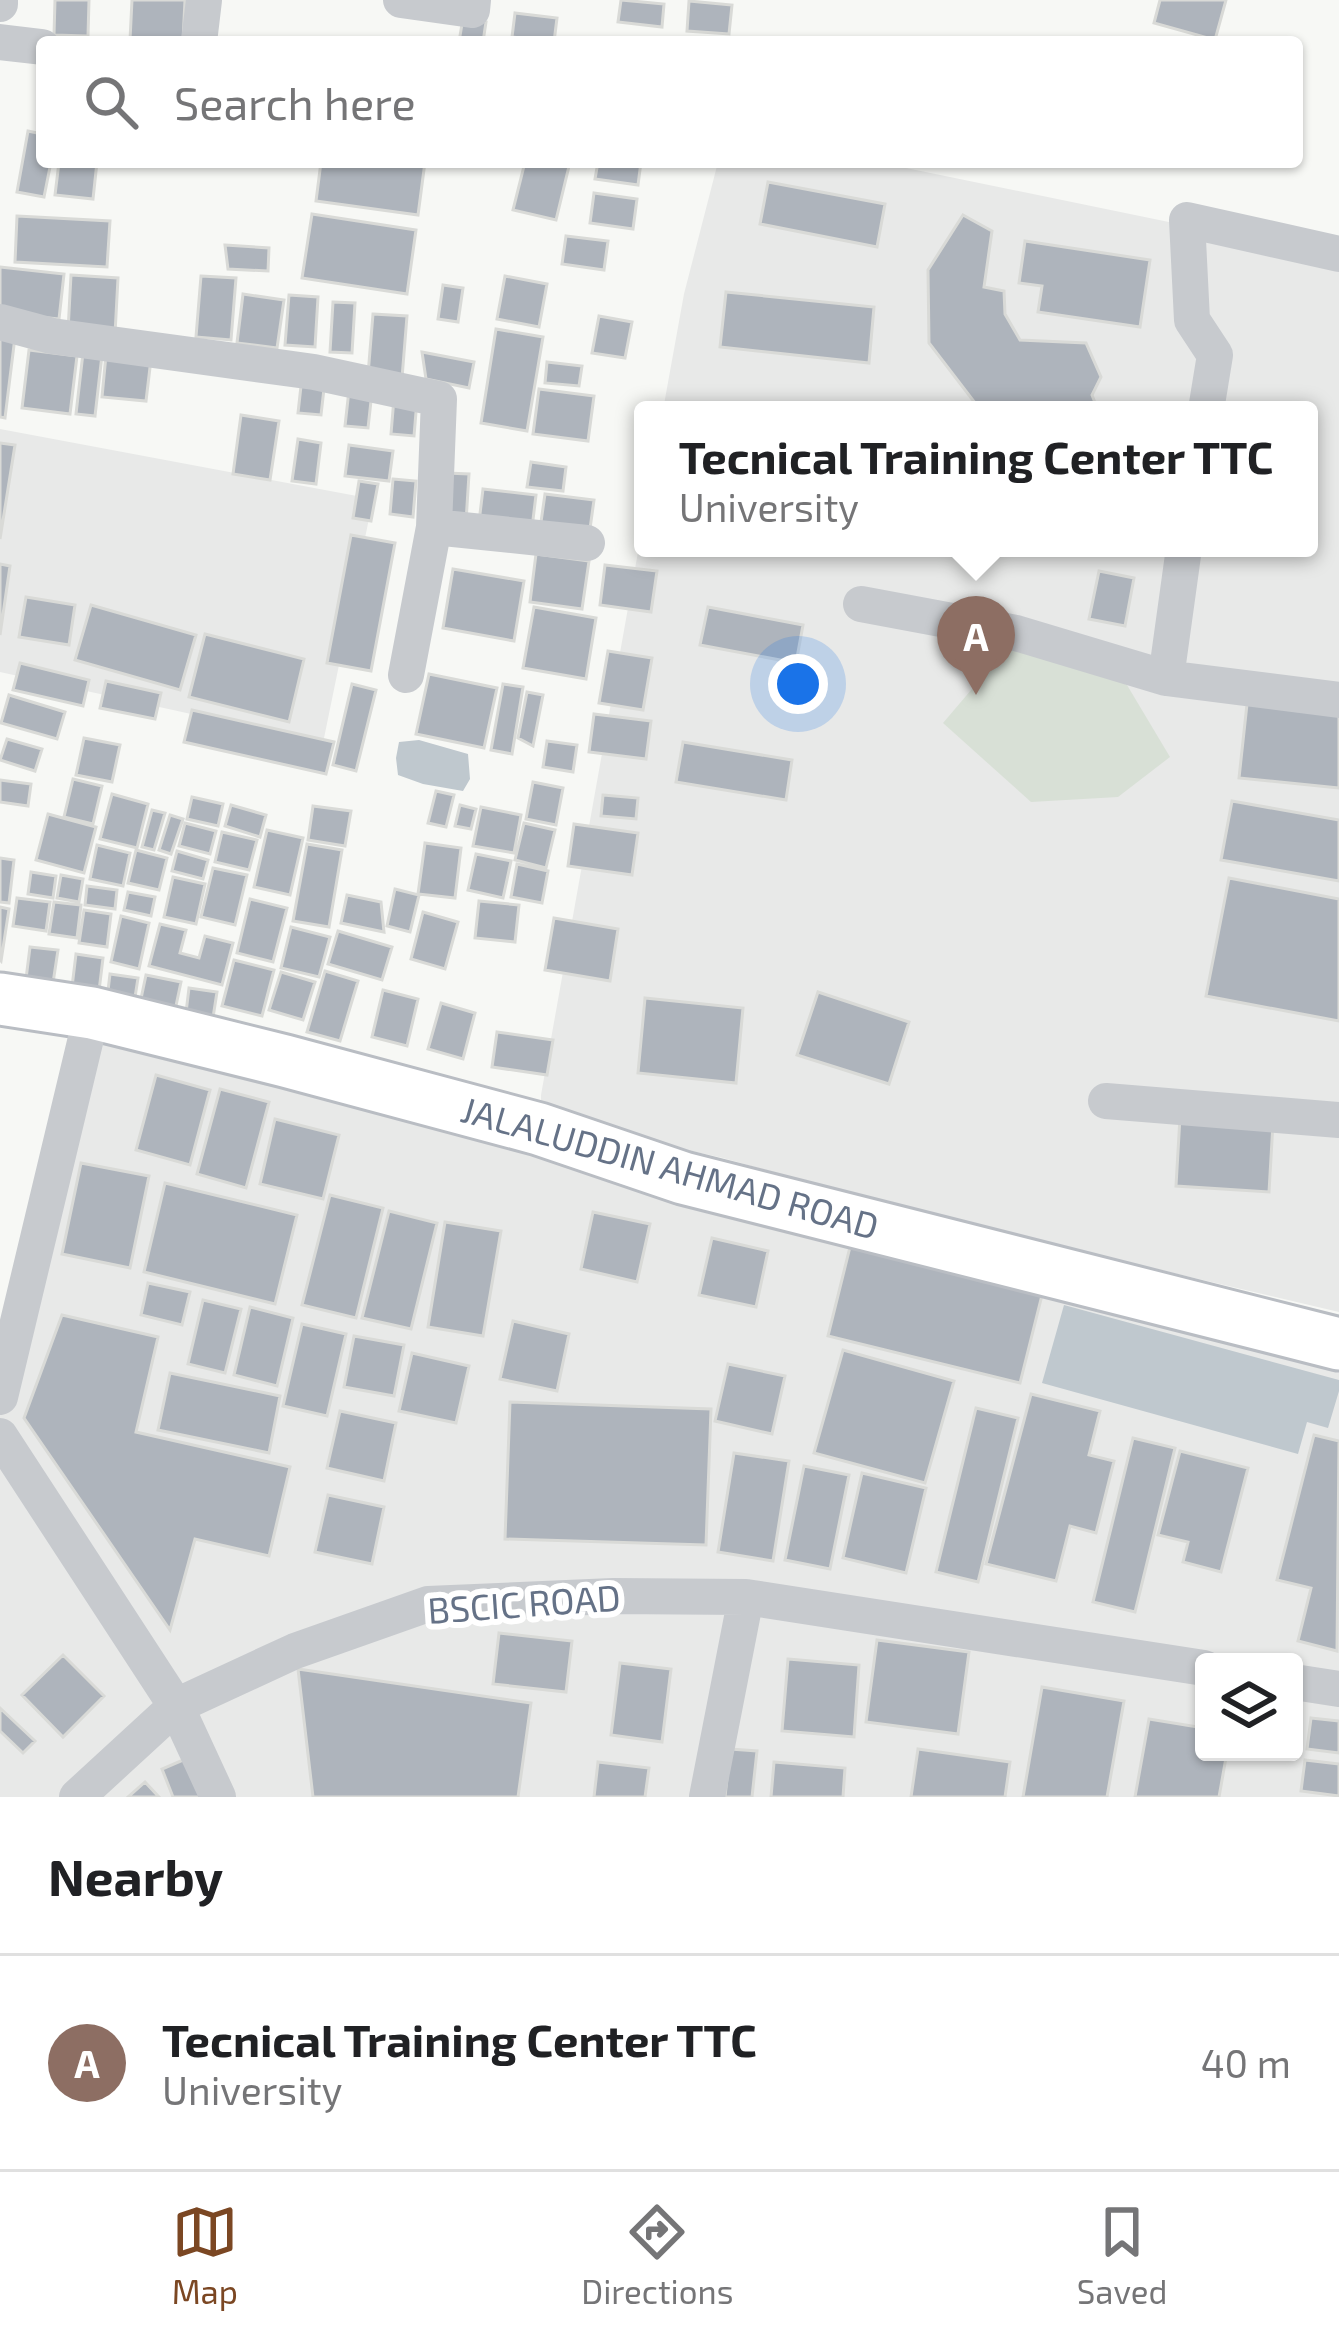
<!DOCTYPE html>
<html lang="en">
<head>
<meta charset="utf-8">
<style>
	body { margin:0; font-family:"Exo 2",sans-serif; background:#f2f2f2; color:#202124 }
	.controls { position:absolute; right:36px; bottom:36px; display:grid; overflow:hidden; border-radius:12px; box-shadow:0 3px 9px #0004 }
	.controls button { width:108px; height:108px; display:grid; place-items:center; padding:0; border:0; border-bottom:3px solid #e0e0e0; background:#fff; color:#202124; font:60px sans-serif }
	.you { position:absolute; left:798px; top:684px; width:42px; height:42px; margin:-30px; border:9px solid #fff; border-radius:50%; background:#1a73e8; box-shadow:0 0 0 18px #1a73e833 }
	.badge { display:grid; place-items:center; width:78px; height:78px; border-radius:50%; background:#7b4723; color:#fff; font-size:39px; font-weight:700 }
	.pin { position:absolute; translate:-50% -99px; filter:drop-shadow(0 3px 6px #0008) }
	.pin::after { content:''; position:absolute; top:63px; width:42px; height:36px; background:inherit; clip-path:polygon(0 0,100% 0,50% 100%) }
	.popup { position:absolute; left:634px; top:401px; width:684px; height:156px; box-sizing:border-box; display:grid; place-content:center; border-radius:12px; background:#fff; filter:drop-shadow(0 3px 9px #0005); font-size:39px; white-space:nowrap; color:#757577 }
	.popup b { font-size:45px; color:#202124 }
	.popup::after { content:''; position:absolute; left:50%; top:100%; margin-left:-24px; border:24px solid transparent; border-top-color:#fff }
	.list { margin:0; padding:0; list-style:none }
	h2 { display:flex; justify-content:space-between; align-items:center; height:156px; margin:0; padding:0 48px; font-size:51px }
	h2 small { font-size:39px; font-weight:400; color:#757577 }
	.list li { display:grid; grid-template-columns:78px 1fr auto; gap:36px; align-items:center; box-sizing:border-box; height:216px; padding:0 48px; border-top:3px solid #e0e0e0 }
	.list b { display:block; font-size:45px; white-space:nowrap }
	.list p { margin:0; font-size:39px; white-space:nowrap; color:#757577 }
	.list em { font-size:39px; font-style:normal; color:#757577 }
	.icon { flex:none; width:66px; height:66px; fill:none; stroke:currentColor; stroke-width:2; stroke-linecap:round; stroke-linejoin:round }
	.map { position:relative; flex:none; width:1339px; height:1797px; overflow:hidden }
	.search { position:absolute; background:#fff; box-shadow:0 3px 9px #0004; left:36px; right:36px; top:36px; height:132px; display:flex; align-items:center; gap:30px; box-sizing:border-box; padding:0 42px; border-radius:12px; color:#757577; font-size:45px }
	.sheet { height:372px; background:#fff }
	nav { display:flex; justify-content:space-around; align-items:center; box-sizing:border-box; height:168px; border-top:3px solid #e0e0e0; background:#fff; font-size:33px; color:#757577 }
	nav a { display:grid; justify-items:center; gap:6px }
	nav .on { color:#7b4723 }
	.map>svg:first-child { display:block }
</style>
</head>
<body>
<div class="map">
<svg width="1339" height="1797" viewBox="0 0 1339 1797">
	<rect width="100%" height="100%" fill="#f7f8f5"/>
	<path fill="#e8e9e8" fill-rule="evenodd" d="M 718,162 L 877,162 L 1339,257 L 1339,1312 L 935,1217 L 723,1158 L 541,1117 L 541,1095 L 643,524 L 643,548 L 1309,548 L 1309,410 L 663,410 L 684,294 Z
		M 0,429 L 373,499 L 323,743 L 0,672 Z
		M 83,1008 L 1339,1341 L 1339,1797 L 0,1797 L 0,1352 ZM 1204,1662 L 1294,1662 L 1294,1752 L 1204,1752 Z"/>
	<path fill="#d8e0d6" d="M 1006,649 L 1069,659 L 1127,685 L 1170,757 L 1118,797 L 1031,802 L 943,723 Z"/>
	<path fill="#bfc8ce" d="M 419,740 L 468,754 L 470,779 L 463,791 L 423,784 L 398,775 L 396,758 L 399,742 Z
		M 1064,1305 L 1339,1380 L 1339,1391 L 1328,1428 L 1307,1422 L 1298,1454 L 1042,1383 Z"/>
	<path fill="#aeb4bc" stroke="#d9dad7" stroke-width="3" d="M 55,0 L 89,0 L 88,36 L 54,35 Z
		M 132,0 L 185,0 L 183,41 L 130,40 Z
		M 621,0 L 664,4 L 662,27 L 618,22 Z
		M 1160,0 L 1226,0 L 1215,40 L 1154,23 Z
		M 689,1 L 732,5 L 729,34 L 687,31 Z
		M 515,13 L 557,18 L 554,42 L 512,37 Z
		M 463,18 L 486,22 L 483,42 L 459,42 Z
		M 28,131 L 42,134 L 42,162 L 51,162 L 44,197 L 17,192 Z
		M 59,162 L 97,162 L 93,199 L 55,195 Z
		M 321,162 L 425,162 L 418,215 L 316,201 Z
		M 525,162 L 570,162 L 556,220 L 513,210 Z
		M 598,162 L 641,162 L 638,185 L 595,179 Z
		M 768,182 L 885,204 L 877,247 L 760,224 Z
		M 594,193 L 637,199 L 633,229 L 590,223 Z
		M 312,214 L 416,230 L 407,294 L 302,278 Z
		M 963,215 L 992,231 L 984,287 L 1004,291 L 1005,314 L 1020,340 L 1086,343 L 1101,377 L 1092,395 L 1098,410 L 995,410 L 975,403 L 929,343 L 928,270 Z
		M 17,216 L 110,221 L 107,267 L 15,262 Z
		M 566,236 L 608,241 L 604,270 L 562,264 Z
		M 1025,241 L 1150,260 L 1140,327 L 1038,312 L 1042,286 L 1019,283 Z
		M 225,245 L 269,248 L 268,271 L 228,269 Z
		M 0,267 L 64,274 L 59,319 L 0,313 Z
		M 71,275 L 118,278 L 115,334 L 68,331 Z
		M 201,276 L 236,278 L 231,340 L 196,337 Z
		M 505,276 L 547,284 L 539,327 L 497,319 Z
		M 443,285 L 463,288 L 458,322 L 438,319 Z
		M 726,292 L 874,307 L 869,363 L 720,347 Z
		M 243,294 L 284,300 L 277,348 L 237,343 Z
		M 289,295 L 318,297 L 315,347 L 285,345 Z
		M 333,302 L 355,303 L 352,353 L 330,352 Z
		M 373,314 L 407,316 L 402,378 L 368,375 Z
		M 599,316 L 632,322 L 625,358 L 592,353 Z
		M 496,329 L 543,337 L 527,431 L 481,423 Z
		M 0,335 L 15,337 L 5,418 L 0,417 Z
		M 29,350 L 77,356 L 70,414 L 22,408 Z
		M 422,352 L 474,362 L 469,388 L 426,379 Z
		M 83,353 L 102,355 L 95,416 L 76,414 Z
		M 106,355 L 151,359 L 146,401 L 102,397 Z
		M 547,362 L 582,366 L 579,386 L 545,383 Z
		M 302,377 L 325,380 L 321,415 L 298,413 Z
		M 539,389 L 594,396 L 588,441 L 533,434 Z
		M 349,390 L 372,392 L 368,428 L 345,426 Z
		M 394,398 L 417,400 L 414,436 L 391,434 Z
		M 241,415 L 279,421 L 270,480 L 233,474 Z
		M 298,439 L 321,443 L 316,484 L 292,481 Z
		M 0,443 L 15,445 L 0,539 Z
		M 349,445 L 393,451 L 389,481 L 345,476 Z
		M 531,462 L 566,467 L 563,491 L 527,487 Z
		M 446,473 L 469,474 L 466,522 L 442,521 Z
		M 393,479 L 416,481 L 413,517 L 390,514 Z
		M 359,481 L 378,484 L 371,521 L 353,518 Z
		M 483,489 L 536,495 L 532,528 L 479,522 Z
		M 545,494 L 594,500 L 588,543 L 539,536 Z
		M 351,535 L 395,543 L 371,671 L 327,663 Z
		M 536,554 L 589,561 L 582,609 L 530,602 Z
		M 0,564 L 10,566 L 0,635 Z
		M 605,565 L 657,571 L 651,612 L 600,605 Z
		M 453,569 L 524,581 L 514,641 L 443,628 Z
		M 1099,571 L 1134,578 L 1125,626 L 1089,619 Z
		M 26,597 L 75,605 L 69,645 L 19,637 Z
		M 91,605 L 196,635 L 180,690 L 75,660 Z
		M 534,607 L 596,618 L 586,679 L 523,668 Z
		M 708,607 L 803,625 L 796,663 L 700,645 Z
		M 205,634 L 304,659 L 289,722 L 189,697 Z
		M 608,651 L 652,658 L 643,710 L 599,703 Z
		M 20,663 L 89,680 L 83,706 L 13,690 Z
		M 429,674 L 497,688 L 484,748 L 416,734 Z
		M 106,681 L 161,693 L 155,719 L 100,708 Z
		M 352,684 L 376,690 L 356,771 L 333,765 Z
		M 503,684 L 523,687 L 512,754 L 491,750 Z
		M 527,692 L 543,695 L 533,746 L 518,738 Z
		M 9,695 L 65,712 L 57,739 L 1,723 Z
		M 1247,704 L 1339,713 L 1339,788 L 1239,778 Z
		M 192,710 L 334,742 L 326,774 L 184,742 Z
		M 594,714 L 651,721 L 646,759 L 589,752 Z
		M 84,738 L 120,745 L 112,782 L 76,775 Z
		M 7,739 L 42,749 L 35,771 L 0,760 Z
		M 547,741 L 577,745 L 573,772 L 543,767 Z
		M 683,742 L 792,760 L 786,800 L 676,782 Z
		M 73,779 L 102,786 L 93,824 L 64,817 Z
		M 0,780 L 31,784 L 28,806 L 0,802 Z
		M 533,782 L 563,788 L 556,825 L 526,819 Z
		M 436,791 L 454,795 L 446,827 L 428,823 Z
		M 112,794 L 148,804 L 137,848 L 100,839 Z
		M 603,795 L 638,798 L 636,819 L 601,816 Z
		M 192,797 L 223,804 L 218,826 L 187,819 Z
		M 1232,801 L 1339,820 L 1339,881 L 1221,860 Z
		M 231,805 L 266,815 L 260,837 L 225,826 Z
		M 460,805 L 476,809 L 471,829 L 455,826 Z
		M 313,806 L 351,811 L 345,846 L 308,840 Z
		M 481,807 L 521,815 L 514,853 L 473,846 Z
		M 152,810 L 165,813 L 154,850 L 142,847 Z
		M 48,814 L 96,827 L 84,873 L 36,860 Z
		M 170,815 L 183,819 L 171,854 L 159,850 Z
		M 185,823 L 216,831 L 210,854 L 179,846 Z
		M 524,823 L 555,830 L 546,868 L 515,860 Z
		M 574,824 L 638,833 L 632,875 L 568,866 Z
		M 267,830 L 303,838 L 290,895 L 254,887 Z
		M 222,832 L 257,840 L 249,870 L 215,862 Z
		M 425,843 L 461,848 L 455,898 L 418,894 Z
		M 307,844 L 342,850 L 329,927 L 293,921 Z
		M 97,845 L 130,853 L 123,886 L 90,879 Z
		M 136,850 L 167,858 L 159,890 L 128,883 Z
		M 177,851 L 208,860 L 203,879 L 172,871 Z
		M 476,854 L 511,861 L 503,898 L 468,890 Z
		M 0,858 L 14,860 L 9,903 L 0,902 Z
		M 517,864 L 548,871 L 542,903 L 511,897 Z
		M 213,868 L 247,875 L 235,925 L 201,917 Z
		M 31,872 L 56,876 L 53,898 L 28,894 Z
		M 61,875 L 83,879 L 79,902 L 57,898 Z
		M 173,877 L 205,884 L 196,924 L 164,917 Z
		M 1229,878 L 1339,899 L 1339,1021 L 1206,996 Z
		M 87,886 L 117,890 L 115,909 L 85,905 Z
		M 395,889 L 419,895 L 410,932 L 387,926 Z
		M 128,892 L 155,897 L 151,916 L 124,910 Z
		M 347,895 L 381,902 L 384,932 L 341,923 Z
		M 17,898 L 50,902 L 46,931 L 13,926 Z
		M 250,899 L 287,908 L 273,962 L 237,953 Z
		M 479,901 L 519,905 L 515,942 L 475,938 Z
		M 54,902 L 81,905 L 77,938 L 49,934 Z
		M 0,907 L 9,909 L 1,961 L 0,960 Z
		M 84,910 L 111,914 L 107,947 L 79,943 Z
		M 423,912 L 458,922 L 445,969 L 411,959 Z
		M 121,916 L 149,923 L 139,969 L 111,962 Z
		M 554,918 L 618,929 L 610,981 L 545,970 Z
		M 160,924 L 186,930 L 180,953 L 199,958 L 205,936 L 233,943 L 222,985 L 149,966 Z
		M 291,927 L 330,937 L 319,977 L 281,968 Z
		M 338,931 L 392,947 L 382,980 L 328,964 Z
		M 30,947 L 58,950 L 53,983 L 26,979 Z
		M 76,954 L 103,958 L 99,991 L 72,987 Z
		M 234,960 L 274,970 L 262,1016 L 222,1006 Z
		M 325,971 L 358,981 L 340,1041 L 307,1032 Z
		M 281,972 L 315,982 L 303,1020 L 269,1010 Z
		M 110,974 L 138,978 L 133,1010 L 106,1007 Z
		M 146,975 L 181,982 L 173,1020 L 138,1013 Z
		M 189,988 L 217,992 L 212,1024 L 185,1021 Z
		M 383,990 L 418,999 L 407,1046 L 372,1037 Z
		M 818,992 L 909,1022 L 889,1084 L 797,1055 Z
		M 645,998 L 743,1008 L 736,1083 L 638,1073 Z
		M 441,1003 L 475,1013 L 463,1059 L 428,1049 Z
		M 497,1032 L 553,1040 L 547,1075 L 492,1067 Z
		M 156,1075 L 210,1090 L 190,1165 L 136,1150 Z
		M 220,1089 L 269,1102 L 246,1188 L 197,1174 Z
		M 1180,1117 L 1273,1123 L 1269,1192 L 1176,1186 Z
		M 275,1119 L 339,1135 L 323,1199 L 260,1184 Z
		M 81,1163 L 149,1176 L 130,1268 L 62,1254 Z
		M 165,1183 L 297,1215 L 275,1304 L 144,1272 Z
		M 330,1195 L 383,1208 L 356,1318 L 302,1305 Z
		M 389,1211 L 437,1223 L 411,1329 L 362,1318 Z
		M 593,1212 L 650,1224 L 637,1282 L 581,1269 Z
		M 445,1222 L 501,1231 L 483,1336 L 428,1327 Z
		M 712,1238 L 768,1251 L 756,1307 L 699,1295 Z
		M 850,1247 L 1042,1295 L 1020,1383 L 828,1336 Z
		M 148,1283 L 190,1292 L 182,1325 L 141,1315 Z
		M 203,1300 L 241,1309 L 225,1373 L 188,1364 Z
		M 250,1307 L 293,1318 L 277,1386 L 234,1375 Z
		M 62,1315 L 158,1337 L 136,1432 L 290,1467 L 269,1556 L 195,1539 L 170,1630 L 24,1418 Z
		M 513,1321 L 569,1334 L 557,1391 L 500,1379 Z
		M 302,1324 L 346,1334 L 327,1416 L 283,1406 Z
		M 354,1336 L 404,1345 L 394,1396 L 344,1387 Z
		M 843,1350 L 954,1381 L 925,1483 L 814,1453 Z
		M 412,1353 L 469,1366 L 456,1423 L 399,1411 Z
		M 728,1364 L 785,1376 L 772,1434 L 715,1421 Z
		M 170,1373 L 280,1396 L 269,1453 L 158,1430 Z
		M 1031,1394 L 1100,1411 L 1089,1455 L 1114,1461 L 1096,1533 L 1070,1526 L 1056,1581 L 986,1564 Z
		M 510,1402 L 711,1409 L 706,1545 L 505,1539 Z
		M 976,1408 L 1018,1418 L 978,1582 L 936,1572 Z
		M 340,1411 L 396,1423 L 384,1481 L 327,1468 Z
		M 1314,1435 L 1339,1441 L 1337,1651 L 1298,1641 L 1311,1588 L 1277,1580 Z
		M 1133,1438 L 1175,1448 L 1135,1612 L 1093,1602 Z
		M 1180,1451 L 1248,1468 L 1221,1572 L 1183,1562 L 1188,1542 L 1158,1535 Z
		M 734,1453 L 789,1461 L 773,1561 L 718,1552 Z
		M 804,1466 L 849,1475 L 830,1569 L 785,1560 Z
		M 862,1473 L 926,1488 L 906,1573 L 843,1558 Z
		M 328,1495 L 384,1507 L 372,1564 L 315,1552 Z
		M 499,1633 L 572,1641 L 566,1692 L 493,1684 Z
		M 877,1640 L 969,1652 L 958,1734 L 866,1722 Z
		M 63,1655 L 104,1696 L 63,1737 L 22,1695 Z
		M 788,1659 L 859,1665 L 854,1737 L 782,1731 Z
		M 620,1663 L 671,1669 L 662,1742 L 611,1735 Z
		M 298,1669 L 531,1703 L 518,1797 L 313,1797 Z
		M 1042,1687 L 1124,1701 L 1107,1797 L 1023,1797 Z
		M 0,1708 L 35,1741 L 23,1753 L 0,1731 Z
		M 1311,1718 L 1339,1721 L 1339,1753 L 1307,1749 Z
		M 1149,1719 L 1204,1728 L 1204,1752 L 1227,1752 L 1219,1797 L 1135,1797 Z
		M 730,1749 L 757,1751 L 752,1797 L 725,1797 Z
		M 918,1749 L 1010,1762 L 1005,1797 L 911,1797 Z
		M 190,1757 L 206,1797 L 173,1797 L 162,1769 Z
		M 1305,1760 L 1339,1764 L 1339,1796 L 1301,1791 Z
		M 598,1762 L 649,1768 L 645,1797 L 594,1797 Z
		M 774,1762 L 845,1768 L 843,1797 L 771,1797 Z
		M 145,1782 L 159,1797 L 128,1797 Z"/>
	<g fill="none" stroke-linecap="round" stroke-linejoin="round">
		<defs>
			<path id="secondary" d="M 0,999 L 92,1013 L 285,1061 L 539,1129 L 683,1178 L 1339,1344"/>
		</defs>
		<use href="#secondary" stroke="#b9bdc3" stroke-width="57"/>
		<path stroke="#c7cace" stroke-width="36" d="M 401,0 L 472,10 L 473,0
			M 0,4 L 0,0
			M 0,42 L 42,47
			M 199,42 L 204,0
			M 0,322 L 52,336 L 314,372 L 439,399 L 434,527 L 406,675
			M 1206,410 L 1215,355 L 1192,320 L 1187,220 L 1339,254
			M 434,527 L 587,543
			M 861,604 L 1016,633 L 1166,678 L 1339,700
			M 1166,678 L 1184,548
			M 1106,1101 L 1339,1120
			M 0,1397 L 92,1013
			M 0,1436 L 176,1706 L 218,1797
			M 1294,1682 L 1339,1689
			M 77,1797 L 176,1706 L 295,1651 L 428,1604 L 613,1596 L 746,1597 L 1204,1668
			M 707,1797 L 746,1597"/>
		<use href="#secondary" stroke="#fff" stroke-width="51"/>
	</g>
	<g text-anchor="middle" stroke-width="12" stroke-linejoin="round" paint-order="stroke">
		<g font-size="36" fill="#657287" stroke="#fff">
			<text transform="translate(670 1168) rotate(16)" y="13">JALALUDDIN AHMAD ROAD</text>
			<text transform="translate(524 1604) rotate(-4)" y="13">BSCIC ROAD</text>
		</g>
	</g>
</svg>
<div class="controls">
<button><svg class="icon" aria-label="layers" viewBox="0 0 24 24"><path d="M12 4l9 5-9 5-9-5zM3 14l9 5 9-5"/></svg></button>
</div>
<div class="you"></div>
<div class="pin badge" style="left:976px;top:695px;background:#8d6e63">A</div>
<div class="popup"><b>Tecnical Training Center TTC</b>University</div>
<div class="search"><svg class="icon" aria-label="search" viewBox="0 0 24 24"><circle cx="10" cy="10" r="6"/><path d="M15 15l6 6"/></svg>Search here</div>
</div>
<section class="sheet">
<h2>Nearby<small></small></h2>
<ul class="list">
<li><span class="badge" style="background:#8d6e63">A</span><div><b>Tecnical Training Center TTC</b><p>University</p></div><em>40 m</em></li>
</ul>
</section>
<nav>
<a class="on"><svg class="icon" aria-label="map" viewBox="0 0 24 24"><path d="M3 6l6-2 6 2 6-2v14l-6 2-6-2-6 2zM9 4v14M15 6v14"/></svg>Map</a>
<a><svg class="icon" aria-label="directions" viewBox="0 0 24 24"><path d="M12 3l9 9-9 9-9-9zM9 14v-3h6M13 9l2 2-2 2"/></svg>Directions</a>
<a><svg class="icon" aria-label="saved" viewBox="0 0 24 24"><path d="M7 4h10v16l-5-4-5 4z"/></svg>Saved</a>
</nav>
</body>
</html>
